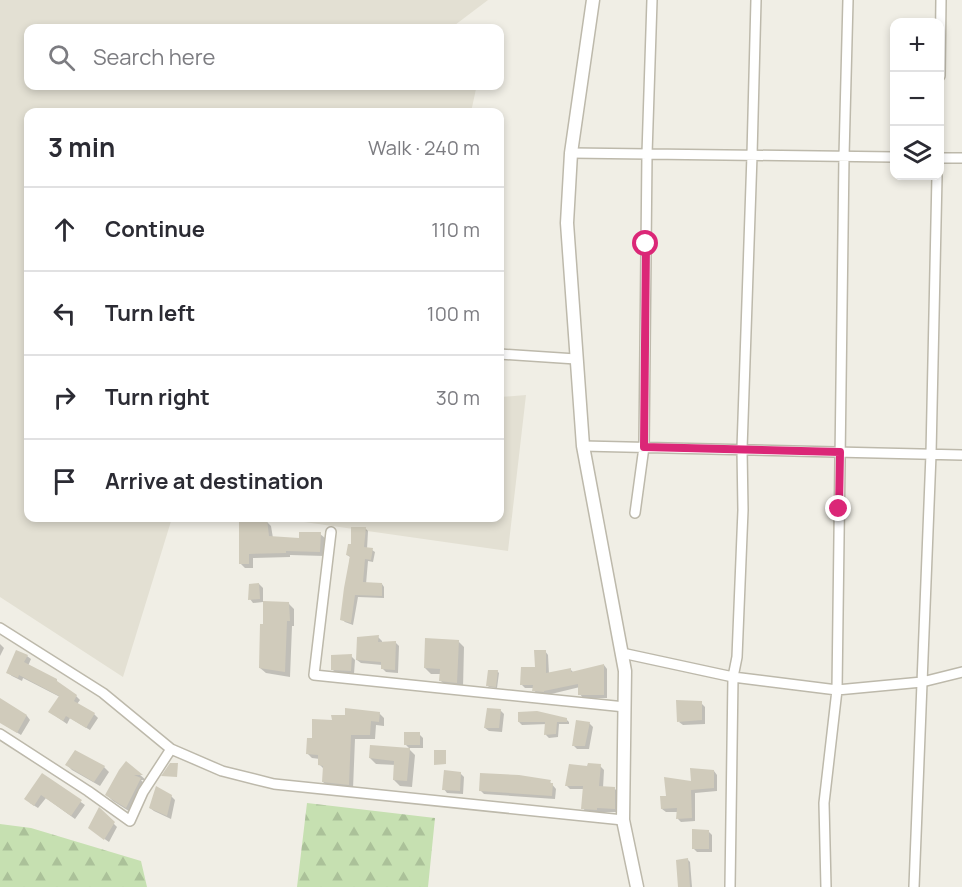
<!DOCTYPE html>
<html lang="en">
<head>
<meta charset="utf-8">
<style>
	body { margin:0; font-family:Manrope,sans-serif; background:#f7f7f7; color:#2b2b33 }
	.controls { position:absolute; right:18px; top:18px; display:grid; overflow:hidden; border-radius:12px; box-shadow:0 3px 9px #0003 }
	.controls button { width:54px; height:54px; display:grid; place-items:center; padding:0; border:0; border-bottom:2px solid #e1e1e2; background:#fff; color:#2b2b33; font:30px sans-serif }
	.stop { position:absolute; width:18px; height:18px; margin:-14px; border:4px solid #db2777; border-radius:50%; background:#fff }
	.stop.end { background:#db2777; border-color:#fff; box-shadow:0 2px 6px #0008 }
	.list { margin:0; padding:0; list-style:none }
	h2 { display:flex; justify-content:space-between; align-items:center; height:78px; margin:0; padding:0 24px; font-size:26px }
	h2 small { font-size:20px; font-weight:400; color:#7c7c81 }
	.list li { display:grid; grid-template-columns:39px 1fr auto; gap:18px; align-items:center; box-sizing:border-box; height:84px; padding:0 24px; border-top:2px solid #e1e1e2 }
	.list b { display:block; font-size:22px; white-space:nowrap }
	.list em { font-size:20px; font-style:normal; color:#7c7c81 }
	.icon { flex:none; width:33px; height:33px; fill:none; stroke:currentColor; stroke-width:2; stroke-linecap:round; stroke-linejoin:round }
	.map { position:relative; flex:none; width:962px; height:887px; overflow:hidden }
	.search { position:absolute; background:#fff; box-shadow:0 3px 9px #0003; left:24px; top:24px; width:480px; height:66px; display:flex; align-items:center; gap:15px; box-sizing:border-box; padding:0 21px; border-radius:12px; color:#7c7c81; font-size:22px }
	.panel { position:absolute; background:#fff; box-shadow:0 3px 9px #0003; left:24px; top:108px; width:480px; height:414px; border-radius:12px }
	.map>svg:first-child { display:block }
</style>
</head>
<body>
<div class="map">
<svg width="962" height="887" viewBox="0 0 962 887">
	<defs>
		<pattern id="forest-firs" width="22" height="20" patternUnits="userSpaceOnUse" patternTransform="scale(1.5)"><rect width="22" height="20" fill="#c6e0b1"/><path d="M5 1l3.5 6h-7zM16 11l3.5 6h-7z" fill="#abc199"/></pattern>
	</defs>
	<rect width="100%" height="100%" fill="#f0eee5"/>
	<path fill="#e3e0d3" d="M 0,0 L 488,0 L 451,28 L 28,28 L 28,86 L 460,86 L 476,89 L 471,112 L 28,112 L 28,518 L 172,518 L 123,677 L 0,597 Z
		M 526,395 L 508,551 L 276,518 L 500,518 L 500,397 Z"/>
	<path fill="url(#forest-firs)" d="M 307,803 L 435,818 L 428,887 L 297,887 Z
		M 0,824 L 31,828 L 141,861 L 147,887 L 0,887 Z"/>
	<path fill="#0003" d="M 266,521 L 271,526 L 273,538 L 300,539 L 320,534 L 325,538 L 325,556 L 290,555 L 290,557 L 253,558 L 253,568 L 245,568 L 240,563 Z
		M 365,528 L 368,531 L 367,549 L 372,550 L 375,552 L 373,562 L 368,561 L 366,584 L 382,584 L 384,587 L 384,598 L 358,597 L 353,625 L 345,622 L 342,619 L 350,557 L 347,555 Z
		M 259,584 L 263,588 L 263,602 L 253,603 L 250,599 Z
		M 289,604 L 294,609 L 294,626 L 292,626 L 290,677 L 266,673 L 260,668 Z
		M 378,637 L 382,641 L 382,643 L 395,642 L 399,646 L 398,673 L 386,672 L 382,668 L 382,665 L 361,663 L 357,660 Z
		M 458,641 L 464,647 L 463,688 L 447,687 L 441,681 L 441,674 L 431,674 L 425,668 Z
		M 0,644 L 4,648 L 0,656 Z
		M 545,651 L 548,655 L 549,674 L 571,670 L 574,673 L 604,665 L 607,669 L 607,698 L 583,698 L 580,694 L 580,687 L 547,695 L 537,694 L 534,690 L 534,688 L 525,688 L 521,684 L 536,669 Z
		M 27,656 L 31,659 L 28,666 L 76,696 L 80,700 L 77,704 L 94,714 L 98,718 L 90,730 L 70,718 L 67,724 L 50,712 L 60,697 L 23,678 L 22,681 L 12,676 L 8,673 Z
		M 351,656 L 355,660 L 354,674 L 336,673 L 332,669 Z
		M 497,671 L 499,673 L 497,688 L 489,687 L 487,685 Z
		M 0,700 L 27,716 L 30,720 L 21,735 L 0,722 Z
		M 701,703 L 705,707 L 705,724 L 683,725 L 679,722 Z
		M 500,710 L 504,714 L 502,732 L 489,731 L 485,728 Z
		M 379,713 L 384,718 L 384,726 L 376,725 L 375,739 L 355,739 L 353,789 L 328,786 L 323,782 L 324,769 L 319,764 L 320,759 L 312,758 L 307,753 L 314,740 L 333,722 Z
		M 566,719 L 569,722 L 569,724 L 559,724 L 558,737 L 549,738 L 546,735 L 547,724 L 522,725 L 519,722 Z
		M 589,723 L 593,727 L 589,749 L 577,749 L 573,745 Z
		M 419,734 L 423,738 L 423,748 L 409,748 L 406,745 Z
		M 409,749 L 415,755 L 412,787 L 400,786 L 394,780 L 396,765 L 376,764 L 370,758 Z
		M 126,763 L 146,780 L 141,780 L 146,786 L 132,813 L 113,801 L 107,795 Z
		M 67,765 L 104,767 L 109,772 L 100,786 L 72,770 Z
		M 600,766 L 604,770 L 603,788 L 615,789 L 618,792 L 618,812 L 600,812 L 600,813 L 586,812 L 583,808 L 584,789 L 570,789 L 566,785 Z
		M 714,771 L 717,775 L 717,791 L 695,793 L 695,821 L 681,822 L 678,819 L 678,812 L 666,812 L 662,809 L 667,797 Z
		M 460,773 L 464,777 L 463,794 L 447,793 L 444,789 Z
		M 42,775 L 85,805 L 75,819 L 46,798 L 38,808 L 30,803 Z
		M 550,782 L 556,789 L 555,799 L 484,794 L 480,790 Z
		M 171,796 L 175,800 L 171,819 L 154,811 L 150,808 Z
		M 99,809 L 117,827 L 109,842 L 93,831 Z
		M 708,831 L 712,835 L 712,852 L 697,852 L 693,848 Z
		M 688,860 L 690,862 L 692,887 L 680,887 Z"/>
	<path fill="#d0cbbb" d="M 255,519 L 267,519 L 269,536 L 299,538 L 299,532 L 321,532 L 320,552 L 286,551 L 286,553 L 249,554 L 249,564 L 239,564 L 239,522 L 255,522 Z
		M 351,527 L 366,527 L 364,547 L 373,548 L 371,560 L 365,559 L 363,582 L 382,583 L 382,596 L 355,595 L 351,623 L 340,620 L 344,588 L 350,556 L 346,555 L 348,544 L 351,544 Z
		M 259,583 L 260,599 L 248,600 L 249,584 Z
		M 263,601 L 289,602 L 290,621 L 287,621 L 285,672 L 259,668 L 260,624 L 263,624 Z
		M 379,635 L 378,642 L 396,641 L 395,670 L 381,669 L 381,662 L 356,660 L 357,637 Z
		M 425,638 L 459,640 L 457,683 L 439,681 L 440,669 L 424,668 Z
		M 16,650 L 28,655 L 24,662 L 57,679 L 57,681 L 77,695 L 74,701 L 95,713 L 86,728 L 66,716 L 63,721 L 48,712 L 59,696 L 19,675 L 18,678 L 6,673 Z
		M 534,650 L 546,650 L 546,673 L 571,668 L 571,672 L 604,664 L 604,695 L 578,695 L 578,684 L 544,691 L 544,692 L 532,691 L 533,685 L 520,685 L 521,667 L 535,667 Z
		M 352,654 L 351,671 L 331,670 L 331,655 Z
		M 488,670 L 498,670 L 496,687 L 486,686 Z
		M 0,698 L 27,715 L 17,733 L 0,723 Z
		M 676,700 L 702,701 L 702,720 L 677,722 Z
		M 345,708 L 380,712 L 379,722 L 371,721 L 370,735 L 351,735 L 349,785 L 322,782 L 323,766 L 318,765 L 318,755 L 306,754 L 307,738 L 312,738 L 312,719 L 332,720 L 331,715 L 345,715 Z
		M 487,708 L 501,709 L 499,728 L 484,728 Z
		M 537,711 L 567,718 L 567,722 L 557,722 L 556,734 L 544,735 L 545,722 L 518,722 L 518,712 Z
		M 576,720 L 590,722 L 585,746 L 572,746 Z
		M 404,732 L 420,732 L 420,745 L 404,745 Z
		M 370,745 L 410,748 L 407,781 L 393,780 L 394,761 L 369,758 Z
		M 75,750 L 105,766 L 94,782 L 65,765 Z
		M 434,750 L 446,750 L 446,764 L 434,765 Z
		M 126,761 L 143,775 L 134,775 L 141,778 L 126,808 L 105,795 L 119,770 Z
		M 170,763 L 178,763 L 177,777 L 161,776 Z
		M 588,763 L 601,764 L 599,786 L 615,787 L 615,809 L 597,808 L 597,810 L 581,809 L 583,786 L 565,786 L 569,764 L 587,766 Z
		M 690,768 L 714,770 L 714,788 L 691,790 L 692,818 L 676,819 L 677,808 L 661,809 L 660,796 L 666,796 L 664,777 L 691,781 Z
		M 444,770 L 461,772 L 460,791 L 442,790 Z
		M 42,773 L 82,800 L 71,816 L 41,795 L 34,806 L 24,799 Z
		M 480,773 L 519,775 L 551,780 L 550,783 L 553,783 L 552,796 L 479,791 Z
		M 156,786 L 172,795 L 167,816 L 149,808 Z
		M 99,807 L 115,822 L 104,840 L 88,828 Z
		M 692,829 L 709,830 L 709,849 L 692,849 Z
		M 688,858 L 690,887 L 678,887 L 676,860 Z"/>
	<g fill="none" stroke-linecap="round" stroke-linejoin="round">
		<defs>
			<path id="minor" d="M 940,76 L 941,0
				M 571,153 L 894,157
				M 940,158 L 962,158
				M 500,354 L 576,359
				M 583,446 L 962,455
				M 635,513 L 644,447 L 647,154 L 652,0
				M 331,532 L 314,675 L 625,707
				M 0,628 L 103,693 L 171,749 L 222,771 L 274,784 L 623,820
				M 622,653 L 733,677 L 837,690 L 922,682 L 962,672
				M 0,734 L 88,791 L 130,821 L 143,792 L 171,749
				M 730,887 L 733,677 L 737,657 L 743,510 L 742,449 L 752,155 L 756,0
				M 826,887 L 824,803 L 837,690 L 844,156 L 848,0
				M 914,887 L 931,454 L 937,176"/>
			<path id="tertiary" d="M 593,0 L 571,153 L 567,223 L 583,446 L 625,671 L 623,820 L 637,887"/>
		</defs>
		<use href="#minor" stroke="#bdb9ab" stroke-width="12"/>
		<use href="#tertiary" stroke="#bdb9ab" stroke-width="15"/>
		<use href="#minor" stroke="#fff" stroke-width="9"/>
		<use href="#tertiary" stroke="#fff" stroke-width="12"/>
	</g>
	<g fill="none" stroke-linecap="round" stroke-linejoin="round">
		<path stroke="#db2777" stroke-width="8" d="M 646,244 L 644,447 L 840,452 L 839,509"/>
	</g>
</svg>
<div class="controls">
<button>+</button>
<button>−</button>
<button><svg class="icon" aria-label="layers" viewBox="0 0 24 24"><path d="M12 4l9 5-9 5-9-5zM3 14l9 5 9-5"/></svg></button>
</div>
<div class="stop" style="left:646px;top:244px"></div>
<div class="stop end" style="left:839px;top:509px"></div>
<div class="search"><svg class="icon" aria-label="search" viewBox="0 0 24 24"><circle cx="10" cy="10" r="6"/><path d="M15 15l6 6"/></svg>Search here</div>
<section class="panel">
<h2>3 min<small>Walk · 240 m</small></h2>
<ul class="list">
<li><svg class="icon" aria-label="ahead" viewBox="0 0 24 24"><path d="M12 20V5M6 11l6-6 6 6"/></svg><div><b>Continue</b></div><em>110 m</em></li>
<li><svg class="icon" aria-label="left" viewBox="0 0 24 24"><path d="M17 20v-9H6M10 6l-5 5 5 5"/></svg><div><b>Turn left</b></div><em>100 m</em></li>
<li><svg class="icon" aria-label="right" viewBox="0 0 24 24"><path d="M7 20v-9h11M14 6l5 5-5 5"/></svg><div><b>Turn right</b></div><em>30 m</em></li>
<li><svg class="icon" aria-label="arrive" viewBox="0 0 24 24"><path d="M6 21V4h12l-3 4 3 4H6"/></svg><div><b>Arrive at destination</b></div></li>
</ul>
</section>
</div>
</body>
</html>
